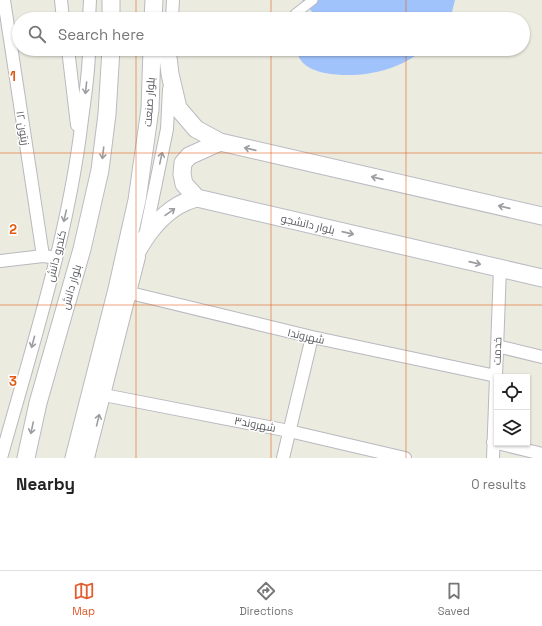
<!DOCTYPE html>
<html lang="en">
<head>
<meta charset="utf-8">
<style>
	body { margin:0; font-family:"Space Grotesk",Cairo,sans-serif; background:#f2f2f2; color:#222 }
	.controls { position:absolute; right:12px; bottom:12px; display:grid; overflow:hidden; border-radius:0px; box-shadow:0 1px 3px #0004 }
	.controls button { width:36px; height:36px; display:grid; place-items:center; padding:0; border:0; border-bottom:1px solid #e0e0e0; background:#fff; color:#222; font:20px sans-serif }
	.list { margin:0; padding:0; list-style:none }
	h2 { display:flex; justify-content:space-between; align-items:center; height:52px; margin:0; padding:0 16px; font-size:17px }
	h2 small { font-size:13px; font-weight:400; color:#767676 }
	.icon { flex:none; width:22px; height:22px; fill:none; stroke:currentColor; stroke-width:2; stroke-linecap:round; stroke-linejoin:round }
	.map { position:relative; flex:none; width:542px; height:458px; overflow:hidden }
	.search { position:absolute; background:#fff; box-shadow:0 1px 3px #0004; left:12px; right:12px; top:12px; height:44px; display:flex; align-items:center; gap:10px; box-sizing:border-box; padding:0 14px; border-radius:22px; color:#767676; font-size:15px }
	.sheet { height:112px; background:#fff }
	nav { display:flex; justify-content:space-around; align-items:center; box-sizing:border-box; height:56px; border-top:1px solid #e0e0e0; background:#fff; font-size:11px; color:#767676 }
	nav a { display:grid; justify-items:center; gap:2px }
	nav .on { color:#e25e30 }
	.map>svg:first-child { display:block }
</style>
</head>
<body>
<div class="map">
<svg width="542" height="458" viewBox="0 0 542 458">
	<rect width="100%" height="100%" fill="#ecebe0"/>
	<path fill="#a1c3fb" d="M 302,0 L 455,0 L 452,12 L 448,19 L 309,19 L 313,13 Z
		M 297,49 L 424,49 C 398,72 358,79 325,73 C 311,70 298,64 297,49 Z"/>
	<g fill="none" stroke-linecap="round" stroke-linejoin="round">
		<defs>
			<path id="pedestrian" d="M 295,14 L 313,0"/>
			<path id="minor" d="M 4,0 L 43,256
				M 61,0 L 63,19
				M 89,19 L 90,0
				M 172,19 L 173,0
				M 68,49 L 77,125
				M 145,236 L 167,129 L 169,89
				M 0,261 L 43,256 L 51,257
				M 122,291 L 312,337 L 496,376
				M 497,346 L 542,357
				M 104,395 L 289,431 L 405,458
				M 493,442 L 542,454
				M 1,458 C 32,347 69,233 82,119 C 85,96 89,72 89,49
				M 88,458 L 139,257
				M 283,458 L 312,337
				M 493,458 L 500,268"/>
			<path id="secondary" d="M 111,19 L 111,0
				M 153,19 L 154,0
				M 167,49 L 170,74 L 178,108 L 196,129 L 220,142 L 542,216
				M 197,198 L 184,184 L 182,174 L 183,163 L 189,156 L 220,142
				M 117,289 C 135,254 155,208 197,198 L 542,278
				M 26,458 L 38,403 L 82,249 L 100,170 L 107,114 L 111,49
				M 74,458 L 117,289 L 137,200 L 150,109 L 152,49"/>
		</defs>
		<use href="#pedestrian" stroke="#b8b9bf" stroke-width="11"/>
		<use href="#minor" stroke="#b8b9bf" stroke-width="14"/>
		<use href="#secondary" stroke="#b9bbc2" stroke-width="19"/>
		<use href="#pedestrian" stroke="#fff" stroke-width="9"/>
		<use href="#minor" stroke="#fff" stroke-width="12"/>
		<use href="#secondary" stroke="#fff" stroke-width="17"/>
	</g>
	<defs><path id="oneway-shaft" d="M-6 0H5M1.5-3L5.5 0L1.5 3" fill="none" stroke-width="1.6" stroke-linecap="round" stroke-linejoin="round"/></defs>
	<g stroke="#9b9da0">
		<use href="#oneway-shaft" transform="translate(86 88) rotate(96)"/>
		<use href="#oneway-shaft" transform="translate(250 149) rotate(-167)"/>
		<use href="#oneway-shaft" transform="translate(103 153) rotate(97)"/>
		<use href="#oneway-shaft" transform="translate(161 158) rotate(-78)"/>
		<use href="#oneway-shaft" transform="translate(377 178) rotate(-167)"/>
		<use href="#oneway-shaft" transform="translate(504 207) rotate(-167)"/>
		<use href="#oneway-shaft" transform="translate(170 212) rotate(-35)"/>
		<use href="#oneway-shaft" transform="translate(65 216) rotate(103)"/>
		<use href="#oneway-shaft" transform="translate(348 233) rotate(13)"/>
		<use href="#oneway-shaft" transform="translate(475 263) rotate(13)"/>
		<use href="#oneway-shaft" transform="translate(33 342) rotate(105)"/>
		<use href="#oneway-shaft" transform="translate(98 420) rotate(-76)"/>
		<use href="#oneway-shaft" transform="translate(32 428) rotate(102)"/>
	</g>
	<path fill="none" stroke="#e15910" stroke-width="1" stroke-opacity="0.55" d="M 136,0 L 136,19M 271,0 L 271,19M 406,0 L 406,19M 136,49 L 136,458M 271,49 L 271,458M 406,49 L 406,458M 0,153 L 542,153M 0,305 L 542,305"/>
	<g text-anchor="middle" stroke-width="3" stroke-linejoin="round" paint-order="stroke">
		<g font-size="11" fill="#595b61" stroke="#fff">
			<text transform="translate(149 102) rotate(-86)" y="4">بلوار صنعت</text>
			<text transform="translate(23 128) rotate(81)" y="4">زیتون ۱۲</text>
			<text transform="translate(308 224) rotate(13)" y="4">بلوار دانشجو</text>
			<text transform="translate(56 256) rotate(-76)" y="4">کندرو دانش</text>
			<text transform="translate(71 287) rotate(-74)" y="4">بلوار دانش</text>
			<text transform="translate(306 336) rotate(13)" y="4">شهروند۱</text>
			<text transform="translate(497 351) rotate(-88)" y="4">خدمت</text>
			<text transform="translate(255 424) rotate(11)" y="4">شهروند۳</text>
		</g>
	</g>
	<g font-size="13" text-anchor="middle" font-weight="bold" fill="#e15910" stroke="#fff" stroke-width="3" stroke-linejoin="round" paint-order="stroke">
		<text x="13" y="81">1</text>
		<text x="13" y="234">2</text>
		<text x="13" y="386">3</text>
	</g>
</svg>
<div class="controls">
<button><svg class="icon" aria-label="locate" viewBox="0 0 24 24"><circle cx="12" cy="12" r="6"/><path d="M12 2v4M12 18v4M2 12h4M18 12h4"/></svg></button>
<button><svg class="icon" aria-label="layers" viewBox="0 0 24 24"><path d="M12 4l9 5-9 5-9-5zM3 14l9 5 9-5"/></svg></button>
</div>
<div class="search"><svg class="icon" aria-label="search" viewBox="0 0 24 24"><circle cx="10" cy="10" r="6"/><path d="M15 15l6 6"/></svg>Search here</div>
</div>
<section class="sheet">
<h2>Nearby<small>0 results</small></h2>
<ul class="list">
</ul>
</section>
<nav>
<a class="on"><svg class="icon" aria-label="map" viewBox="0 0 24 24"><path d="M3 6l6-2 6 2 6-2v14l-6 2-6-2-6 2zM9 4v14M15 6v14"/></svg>Map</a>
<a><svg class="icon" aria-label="directions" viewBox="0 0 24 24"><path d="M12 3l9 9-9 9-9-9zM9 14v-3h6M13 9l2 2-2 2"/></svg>Directions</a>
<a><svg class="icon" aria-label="saved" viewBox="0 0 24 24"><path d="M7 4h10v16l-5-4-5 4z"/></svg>Saved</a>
</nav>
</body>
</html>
